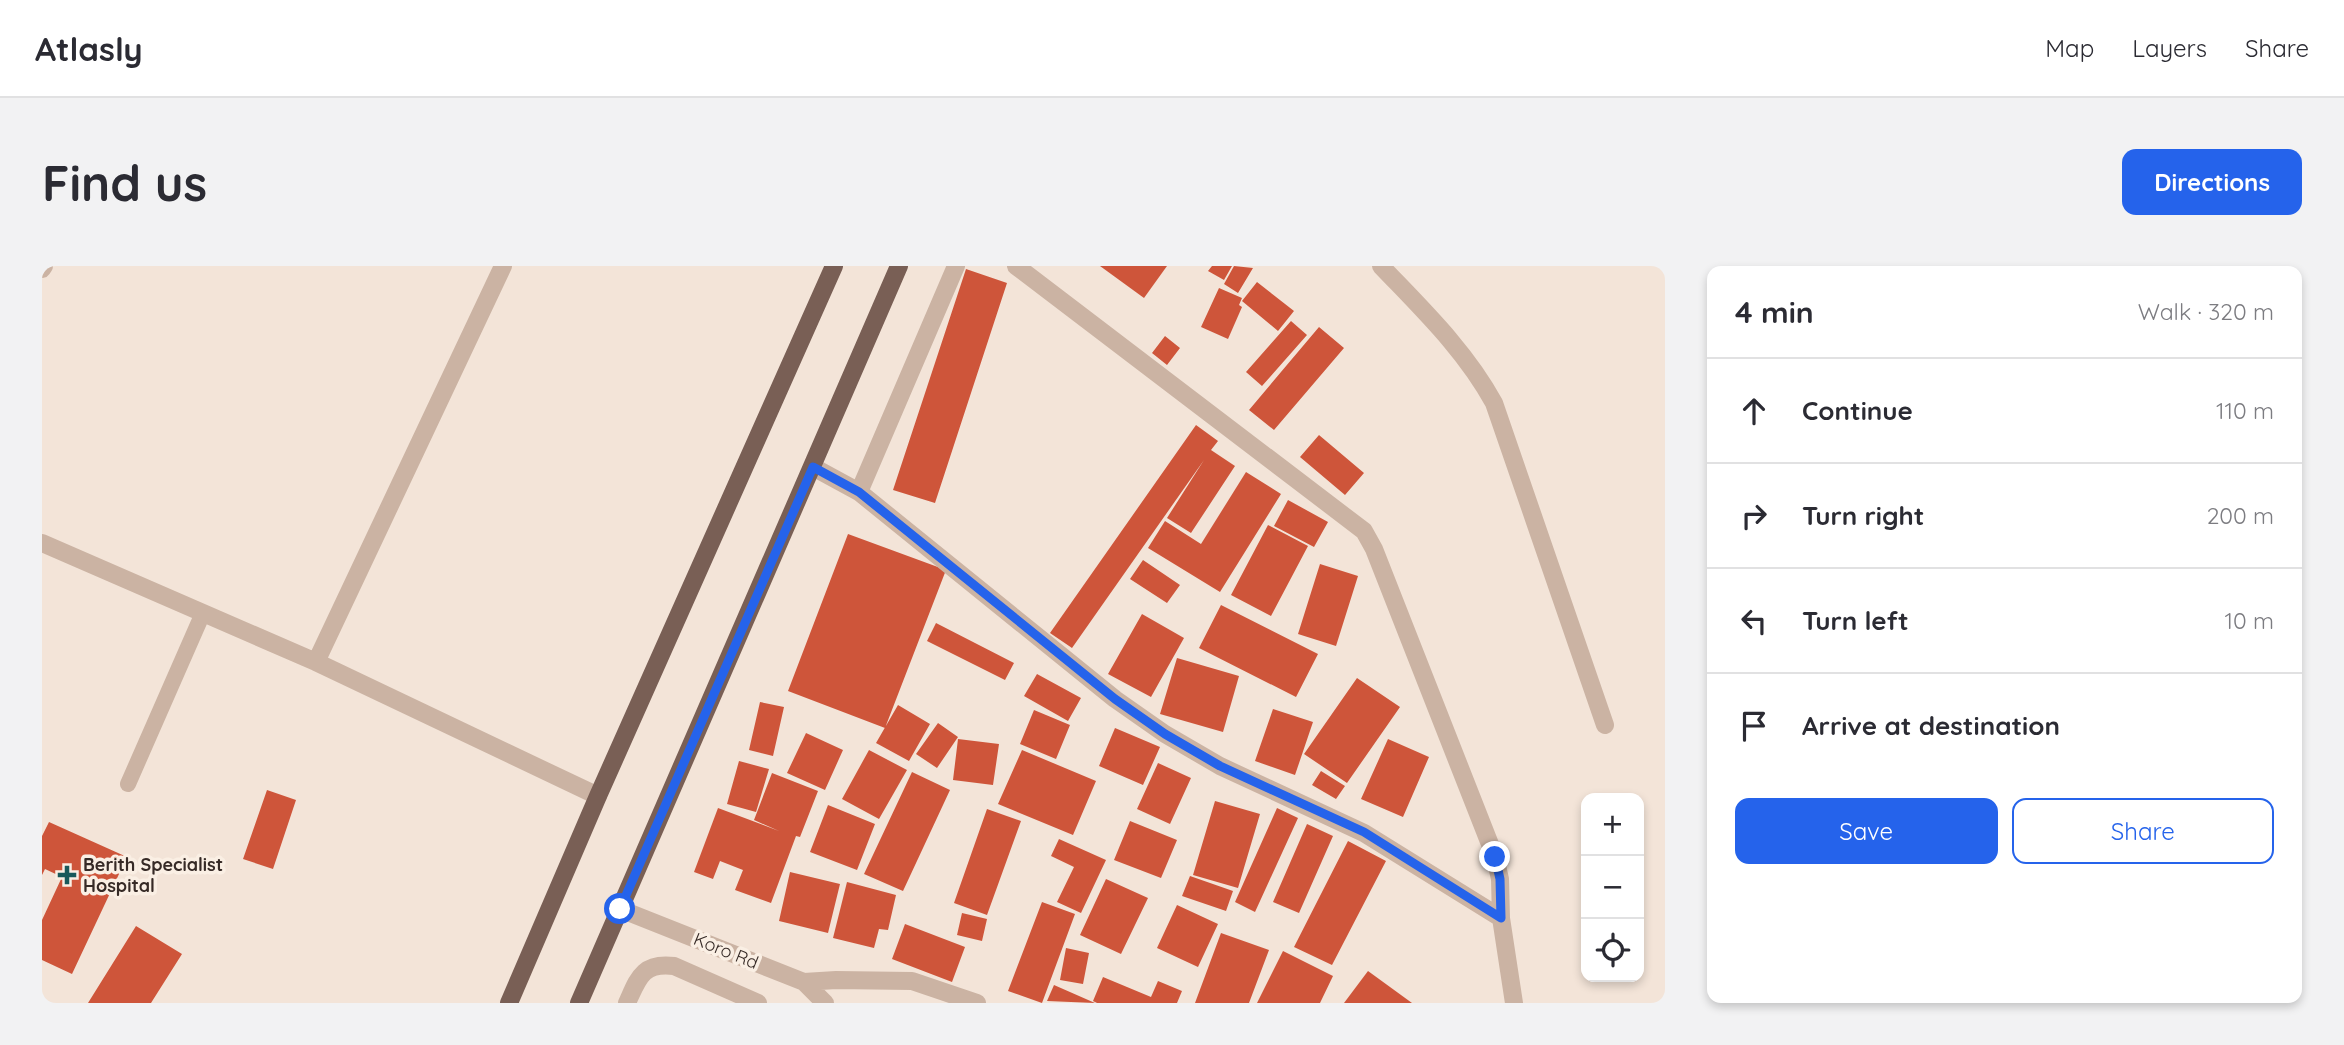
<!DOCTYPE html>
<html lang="en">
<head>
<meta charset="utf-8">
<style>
	body { margin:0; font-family:Quicksand,sans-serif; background:#f2f2f3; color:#2b2b33 }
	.controls { position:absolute; right:21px; bottom:21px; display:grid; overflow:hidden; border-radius:14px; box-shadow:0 4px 10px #0003 }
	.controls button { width:63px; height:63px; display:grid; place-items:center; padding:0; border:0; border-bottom:2px solid #e1e1e2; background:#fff; color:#2b2b33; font:35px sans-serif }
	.stop { position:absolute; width:21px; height:21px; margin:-16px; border:5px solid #2563eb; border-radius:50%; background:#fff }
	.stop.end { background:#2563eb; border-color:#fff; box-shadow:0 2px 7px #0008 }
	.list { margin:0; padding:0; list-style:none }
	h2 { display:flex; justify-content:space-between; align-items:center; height:91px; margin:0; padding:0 28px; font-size:30px }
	h2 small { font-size:23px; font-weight:400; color:#7c7c81 }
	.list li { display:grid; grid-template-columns:46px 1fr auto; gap:21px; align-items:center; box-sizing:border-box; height:105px; padding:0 28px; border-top:2px solid #e1e1e2 }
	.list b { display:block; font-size:26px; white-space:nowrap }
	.list em { font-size:23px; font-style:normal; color:#7c7c81 }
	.actions { display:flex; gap:14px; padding:21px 28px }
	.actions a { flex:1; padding:16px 0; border:2px solid #2563eb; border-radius:14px; text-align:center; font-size:24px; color:#2563eb }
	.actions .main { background:#2563eb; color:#fff }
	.icon { flex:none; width:38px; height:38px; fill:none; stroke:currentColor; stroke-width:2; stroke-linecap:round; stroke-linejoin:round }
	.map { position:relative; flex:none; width:1623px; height:737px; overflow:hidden; border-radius:14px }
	header { display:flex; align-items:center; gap:42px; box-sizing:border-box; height:98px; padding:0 35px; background:#fff; border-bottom:2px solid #e1e1e2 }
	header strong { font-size:33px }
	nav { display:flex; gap:38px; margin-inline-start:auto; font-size:24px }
	.intro { display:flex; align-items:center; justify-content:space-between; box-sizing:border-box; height:168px; padding:0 42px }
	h1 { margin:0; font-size:49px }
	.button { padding:18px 32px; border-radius:14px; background:#2563eb; color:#fff; font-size:24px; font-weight:700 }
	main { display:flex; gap:42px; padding:0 42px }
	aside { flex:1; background:#fff; border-radius:14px; box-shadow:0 4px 10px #0003 }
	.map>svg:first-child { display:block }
</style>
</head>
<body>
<header>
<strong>Atlasly</strong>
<nav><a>Map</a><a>Layers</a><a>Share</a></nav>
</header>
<div class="intro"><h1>Find us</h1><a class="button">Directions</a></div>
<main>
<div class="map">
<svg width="1623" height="737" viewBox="0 0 1623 737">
	<rect width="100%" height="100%" fill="#f3e4d8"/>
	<path fill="#ce553a" d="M 1058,0 L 1125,0 L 1102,32 Z
		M 1170,0 L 1190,0 L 1182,14 L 1166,5 Z
		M 1192,0 L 1211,2 L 1196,27 L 1182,18 Z
		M 924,3 L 965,17 L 893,237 L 851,224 Z
		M 1215,16 L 1252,45 L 1236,65 L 1200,35 Z
		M 1177,22 L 1200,32 L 1197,39 L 1200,41 L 1186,73 L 1159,61 Z
		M 1249,55 L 1265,69 L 1220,120 L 1204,106 Z
		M 1277,61 L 1302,82 L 1232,164 L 1207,144 Z
		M 1123,70 L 1138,82 L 1125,99 L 1110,87 Z
		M 1154,159 L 1176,175 L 1169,184 L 1193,200 L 1149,267 L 1125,252 L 1162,194 L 1030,382 L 1008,367 Z
		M 1277,169 L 1322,207 L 1303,229 L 1258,191 Z
		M 1204,206 L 1239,228 L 1178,326 L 1106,282 L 1123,255 L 1159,278 Z
		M 1246,234 L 1286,256 L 1272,281 L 1232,260 Z
		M 1226,259 L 1266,280 L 1229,350 L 1189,329 Z
		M 806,268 L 904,304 L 843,462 L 746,425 Z
		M 1101,294 L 1138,319 L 1125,337 L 1088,313 Z
		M 1278,298 L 1316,310 L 1294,380 L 1256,368 Z
		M 1179,339 L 1276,388 L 1254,431 L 1157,382 Z
		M 1100,348 L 1142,372 L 1109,431 L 1066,408 Z
		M 894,357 L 972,397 L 963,414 L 885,375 Z
		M 1135,392 L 1197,410 L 1181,466 L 1118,448 Z
		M 995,408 L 1039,432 L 1026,455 L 982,430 Z
		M 1315,412 L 1358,441 L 1305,517 L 1262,488 Z
		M 718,436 L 742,441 L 731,490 L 707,484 Z
		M 856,439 L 888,458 L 867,495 L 834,477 Z
		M 1231,443 L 1271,456 L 1253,509 L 1213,495 Z
		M 992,444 L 1028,459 L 1014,493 L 978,478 Z
		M 896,457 L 916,471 L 895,502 L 874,488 Z
		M 1073,462 L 1118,481 L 1101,519 L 1057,500 Z
		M 764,467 L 801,484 L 783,524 L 745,507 Z
		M 916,473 L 957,478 L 951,519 L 911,514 Z
		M 1346,473 L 1387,491 L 1361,551 L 1319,533 Z
		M 827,484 L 865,504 L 837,553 L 800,533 Z
		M 980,484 L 1054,515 L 1031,569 L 956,538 Z
		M 697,495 L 727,503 L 714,546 L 685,538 Z
		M 1116,497 L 1149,512 L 1128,558 L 1095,543 Z
		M 1279,505 L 1303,520 L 1294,533 L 1270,519 Z
		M 870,506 L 908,524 L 861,625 L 822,608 Z
		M 730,507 L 776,525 L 758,571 L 754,570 L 729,637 L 693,624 L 701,604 L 678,595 L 671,613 L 652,606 L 676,542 L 737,565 L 712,554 Z
		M 225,524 L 254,534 L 231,603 L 201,593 Z
		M 1173,535 L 1218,548 L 1196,622 L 1151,609 Z
		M 786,539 L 833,558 L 815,604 L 768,586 Z
		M 1235,542 L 1256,552 L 1213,646 L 1193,636 Z
		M 945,543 L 979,555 L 945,649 L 912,637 Z
		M 1088,555 L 1135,574 L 1119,612 L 1072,594 Z
		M 7,556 L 85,591 L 30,708 L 0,694 L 0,654 L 20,611 L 3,603 L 0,609 L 0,570 Z
		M 1265,558 L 1291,570 L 1257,647 L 1231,636 Z
		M 1017,573 L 1064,594 L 1039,647 L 1015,636 L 1032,601 L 1009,590 Z
		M 1306,575 L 1344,595 L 1290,699 L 1252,681 Z
		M 748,606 L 798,618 L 786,667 L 737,655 Z
		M 1148,610 L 1191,625 L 1184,645 L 1140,630 Z
		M 1064,613 L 1106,632 L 1079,688 L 1038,669 Z
		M 805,616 L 854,629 L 846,664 L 837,663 L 832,682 L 791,672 Z
		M 1000,636 L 1033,648 L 1000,737 L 966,725 Z
		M 1135,639 L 1176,658 L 1156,701 L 1115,682 Z
		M 920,647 L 945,653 L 940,675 L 915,669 Z
		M 863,658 L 923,681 L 910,716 L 850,693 Z
		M 94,660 L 140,688 L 109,737 L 46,737 Z
		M 1179,667 L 1227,684 L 1207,737 L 1153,737 Z
		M 1024,682 L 1047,687 L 1041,718 L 1018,714 Z
		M 1241,685 L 1291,710 L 1278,737 L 1215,737 Z
		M 1326,705 L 1370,737 L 1302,737 Z
		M 1061,711 L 1109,731 L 1116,715 L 1140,725 L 1135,737 L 1055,737 L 1051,735 Z
		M 1012,719 L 1053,737 L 1005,735 Z"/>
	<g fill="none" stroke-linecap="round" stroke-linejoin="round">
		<path stroke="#cbb3a3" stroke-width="16" d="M 86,518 L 161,347"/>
		<path stroke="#cbb3a3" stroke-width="18" d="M 974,0 L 1322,265 L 1332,283 L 1453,591 L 1458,613 L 1459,652 L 1472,737
			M 1339,0 C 1380,43 1423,84 1452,137 L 1563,459
			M 0,3 L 2,0
			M 771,201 L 817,226 L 1073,433 L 1123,468 L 1178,500 L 1322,567 L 1459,652
			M 817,226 L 914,0
			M 0,277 L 274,396 L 556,530
			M 274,396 L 461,0
			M 578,643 L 762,716 L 783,737
			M 762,716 L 794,714 L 870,715 L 935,737
			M 585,737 C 596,713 600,696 632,700 L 716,737"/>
		<path stroke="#795f55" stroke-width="18" d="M 467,737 L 556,530 L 792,0
			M 537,737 L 857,0"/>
	</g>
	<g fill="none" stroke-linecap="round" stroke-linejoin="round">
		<path stroke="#2563eb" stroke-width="9" d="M 578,643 L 771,201 L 817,226 L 1073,433 L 1123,468 L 1178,500 L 1322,566 L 1459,652 L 1458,613 L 1453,591"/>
	</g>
	<path fill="#19595a" stroke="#faefe4" stroke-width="2.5" d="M21.5 598.5h7v7h7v7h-7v7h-7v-7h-7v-7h7z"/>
	<g text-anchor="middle" stroke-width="7" stroke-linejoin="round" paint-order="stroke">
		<g font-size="18" font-weight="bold" fill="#362a26" stroke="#faefe4" text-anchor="start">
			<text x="41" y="605">Berith Specialist<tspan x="41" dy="21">Hospital</tspan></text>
		</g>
		<g font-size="18" fill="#362a26" stroke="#faefe4">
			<text transform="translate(684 685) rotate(22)" y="6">Koro Rd</text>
		</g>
	</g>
</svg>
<div class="controls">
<button>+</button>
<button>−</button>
<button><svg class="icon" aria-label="locate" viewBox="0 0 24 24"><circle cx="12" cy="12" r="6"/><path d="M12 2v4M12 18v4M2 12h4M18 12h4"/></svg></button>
</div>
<div class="stop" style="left:578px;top:643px"></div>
<div class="stop end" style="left:1453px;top:591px"></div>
</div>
<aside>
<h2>4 min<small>Walk · 320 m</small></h2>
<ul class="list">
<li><svg class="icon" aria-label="ahead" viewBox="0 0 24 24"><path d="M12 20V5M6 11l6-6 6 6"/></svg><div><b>Continue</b></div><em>110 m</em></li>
<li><svg class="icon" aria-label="right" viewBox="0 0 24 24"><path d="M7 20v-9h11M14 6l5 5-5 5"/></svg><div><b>Turn right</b></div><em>200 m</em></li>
<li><svg class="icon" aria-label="left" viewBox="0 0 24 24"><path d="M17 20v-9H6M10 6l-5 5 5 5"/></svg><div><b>Turn left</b></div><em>10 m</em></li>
<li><svg class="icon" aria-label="arrive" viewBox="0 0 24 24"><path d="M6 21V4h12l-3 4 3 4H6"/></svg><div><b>Arrive at destination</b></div></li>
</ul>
<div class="actions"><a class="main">Save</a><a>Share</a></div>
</aside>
</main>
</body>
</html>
